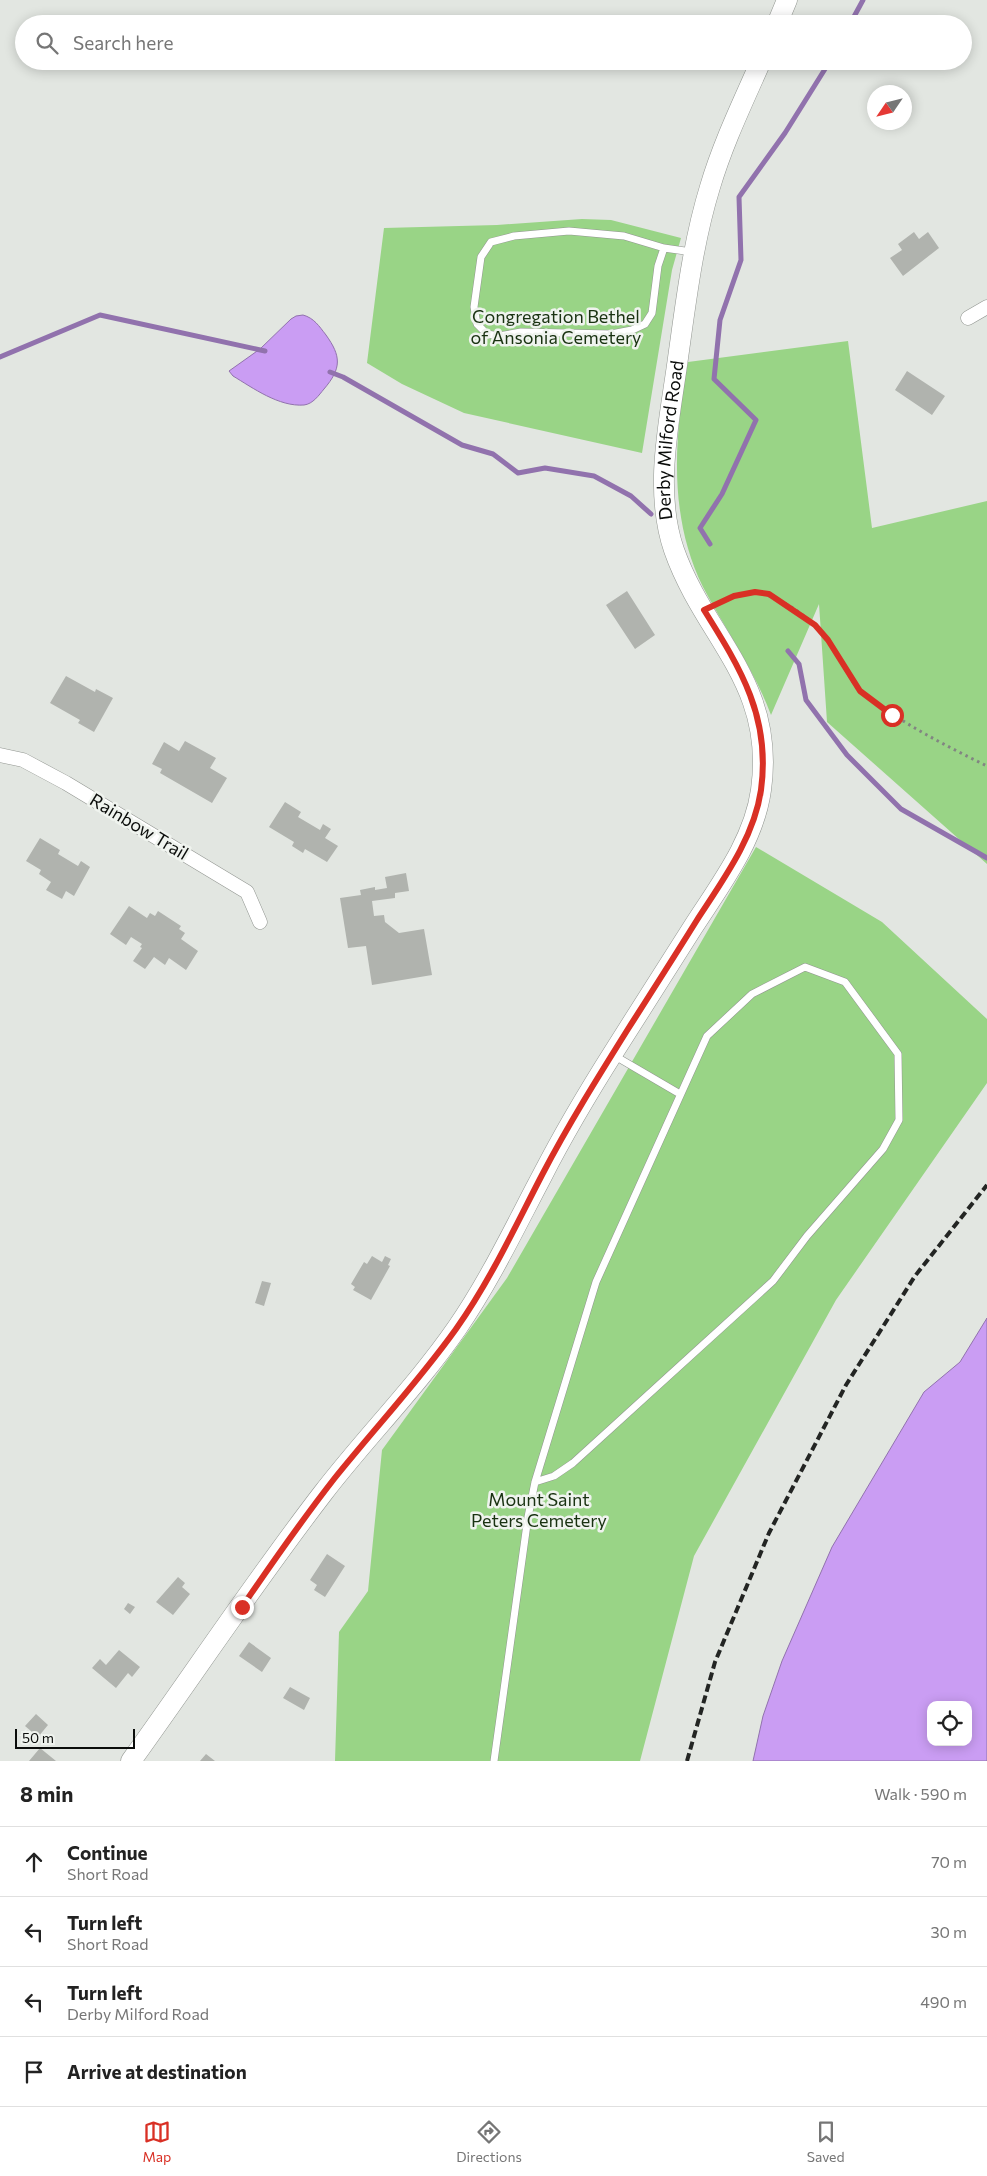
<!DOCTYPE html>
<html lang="en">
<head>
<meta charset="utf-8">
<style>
	body { margin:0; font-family:Commissioner,sans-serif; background:#f2f2f2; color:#222 }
	.controls { position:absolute; right:15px; bottom:15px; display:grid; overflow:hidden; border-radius:10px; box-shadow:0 2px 12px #0003 }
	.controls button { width:45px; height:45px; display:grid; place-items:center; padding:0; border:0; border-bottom:1px solid #e0e0e0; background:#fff; color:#222; font:25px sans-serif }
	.compass { position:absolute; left:867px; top:85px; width:45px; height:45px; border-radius:50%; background:#fff; box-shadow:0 2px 12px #0003; rotate:235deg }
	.scale { position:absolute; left:15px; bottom:12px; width:120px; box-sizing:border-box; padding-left:5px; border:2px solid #0b0d0b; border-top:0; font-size:14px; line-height:18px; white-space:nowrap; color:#0b0d0b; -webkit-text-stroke:4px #eff3ee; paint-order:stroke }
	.stop { position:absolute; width:15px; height:15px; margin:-11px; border:4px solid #d93025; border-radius:50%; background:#fff }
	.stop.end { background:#d93025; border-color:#fff; box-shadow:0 1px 5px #0008 }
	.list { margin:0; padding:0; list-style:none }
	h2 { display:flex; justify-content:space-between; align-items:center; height:65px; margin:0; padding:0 20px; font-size:21px }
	h2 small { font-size:16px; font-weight:400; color:#767676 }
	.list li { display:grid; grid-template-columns:32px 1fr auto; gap:15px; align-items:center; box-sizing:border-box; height:70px; padding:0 20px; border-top:1px solid #e0e0e0 }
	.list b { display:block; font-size:19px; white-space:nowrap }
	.list p { margin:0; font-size:16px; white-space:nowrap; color:#767676 }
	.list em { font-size:16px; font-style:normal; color:#767676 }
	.icon { flex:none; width:28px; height:28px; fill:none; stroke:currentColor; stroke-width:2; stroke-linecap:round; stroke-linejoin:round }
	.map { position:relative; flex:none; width:987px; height:1761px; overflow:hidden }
	.search { position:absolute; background:#fff; box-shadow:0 2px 12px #0003; left:15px; right:15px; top:15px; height:55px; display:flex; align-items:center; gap:12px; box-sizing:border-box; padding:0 18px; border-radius:28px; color:#767676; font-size:19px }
	.sheet { height:345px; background:#fff }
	nav { display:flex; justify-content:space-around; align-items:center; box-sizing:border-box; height:70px; border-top:1px solid #e0e0e0; background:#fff; font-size:14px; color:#767676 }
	nav a { display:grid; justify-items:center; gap:2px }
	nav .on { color:#d93025 }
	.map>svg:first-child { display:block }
</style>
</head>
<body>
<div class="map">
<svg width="987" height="1761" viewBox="0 0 987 1761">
	<rect width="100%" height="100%" fill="#e2e6e1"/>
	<path fill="#99d486" d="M 582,219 L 611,220 L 681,238 L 672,270 L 642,453 L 464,413 L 402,384 L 367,363 L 384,228 L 497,225 Z
		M 848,341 L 872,528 L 987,501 L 987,864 L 827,722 L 819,604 L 771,715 C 753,667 726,631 703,587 C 668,516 674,437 688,362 Z
		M 756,847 L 882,922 L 987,1019 L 987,1083 L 836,1300 L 694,1556 L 640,1761 L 335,1761 L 339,1632 L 368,1591 L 382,1450 L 507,1278 Z"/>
	<path fill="#ca9df3" stroke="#9172ad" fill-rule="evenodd" d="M 303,315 C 314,318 319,326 326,335 C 341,356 342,368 324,389 C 319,395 313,404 304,405 C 279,407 253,388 233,376 L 229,371 L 260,349 L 291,319 L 296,316 Z
		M 987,1318 L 987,1761 L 753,1761 L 763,1716 L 782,1661 L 832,1547 L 924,1392 L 960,1362 ZM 931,1705 L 968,1705 L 968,1742 L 931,1742 Z"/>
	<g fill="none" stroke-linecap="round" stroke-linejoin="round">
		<path stroke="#9172ad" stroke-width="5" d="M 850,24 L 863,0
			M 0,357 L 100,315 L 265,351
			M 330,372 L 343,377 L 462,445 L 493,454 L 518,473 L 545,468 L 594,476 L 631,496 L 651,514
			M 710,544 L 700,528 L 722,494 L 756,420 L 714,379 L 720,320 L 741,260 L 739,197 L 785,133 L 830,61
			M 788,651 L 799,664 L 806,700 L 847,755 L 901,809 L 987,858"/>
	</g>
	<path fill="#b0b3ae" d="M 914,232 L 919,239 L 928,232 L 939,248 L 903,276 L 890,258 L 902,250 L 898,244 Z
		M 907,371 L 945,396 L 932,415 L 895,390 Z
		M 627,591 L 655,635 L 635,649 L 606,605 Z
		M 66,676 L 95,692 L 96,689 L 113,698 L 94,732 L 78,723 L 80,720 L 50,703 Z
		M 185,741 L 216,758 L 210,768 L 227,778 L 212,803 L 160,773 L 162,769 L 152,764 L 164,742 L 179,751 Z
		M 285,802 L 301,812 L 298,817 L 320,830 L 323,824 L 331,829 L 325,838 L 338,846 L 327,862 L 305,849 L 303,853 L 292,846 L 294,842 L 269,827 Z
		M 40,838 L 60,850 L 58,854 L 78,866 L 81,861 L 90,867 L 74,896 L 66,891 L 62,899 L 46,890 L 51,882 L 39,874 L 41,870 L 26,861 Z
		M 406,873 L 409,891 L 395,893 L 395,898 L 372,901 L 374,916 L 384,915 L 385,922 L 399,933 L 424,929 L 432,975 L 372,985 L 366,946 L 348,948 L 340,898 L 361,895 L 360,890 L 375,887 L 375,890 L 387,888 L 385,877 Z
		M 129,906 L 147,918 L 150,913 L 155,916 L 158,911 L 181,926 L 179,929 L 185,933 L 181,939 L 198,951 L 186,970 L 169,958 L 165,965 L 154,957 L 145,969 L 133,961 L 142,948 L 140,947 L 142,944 L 131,937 L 126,945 L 110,934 Z
		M 372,1256 L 382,1262 L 385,1256 L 391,1259 L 388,1265 L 390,1266 L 371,1300 L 353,1290 L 355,1287 L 351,1284 L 364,1262 L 367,1264 Z
		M 262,1281 L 271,1283 L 264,1306 L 255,1303 Z
		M 327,1554 L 345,1566 L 325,1597 L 314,1590 L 317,1585 L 310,1580 Z
		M 178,1577 L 185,1583 L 182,1587 L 190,1594 L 173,1615 L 156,1602 Z
		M 128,1603 L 135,1607 L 130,1614 L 124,1609 Z
		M 249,1642 L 271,1658 L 262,1672 L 239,1656 Z
		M 119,1650 L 140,1667 L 132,1677 L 128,1673 L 116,1688 L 92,1668 L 100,1659 L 106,1665 Z
		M 290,1687 L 310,1698 L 304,1710 L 283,1698 Z
		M 36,1714 L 48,1725 L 38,1737 L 25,1726 Z
		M 40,1748 L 56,1761 L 29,1761 Z
		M 206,1754 L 215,1761 L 200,1761 Z"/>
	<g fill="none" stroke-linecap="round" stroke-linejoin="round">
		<defs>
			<path id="service" d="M 664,248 L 658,266 L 652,313 L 645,324 L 632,330 L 611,334 L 521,332 L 499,336 L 487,334 L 477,324 L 474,307 L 481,257 L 491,242 L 514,236 L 569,231 L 624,236 L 664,248 L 692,252
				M 615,1056 L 680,1094
				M 494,1761 L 528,1517 L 535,1482 L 596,1282 L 707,1036 L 752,994 L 805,967 L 845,982 L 898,1054 L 899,1120 L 883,1149 L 807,1236 L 773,1281 L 573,1463 L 554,1476 L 535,1482"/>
			<path id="minor" d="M 968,318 L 987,307
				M 0,755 L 23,760 L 66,783 L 247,892 L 260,922"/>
			<g id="secondary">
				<path d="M 777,24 L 787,0"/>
				<path id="s1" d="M 131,1761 C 195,1672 256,1580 323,1493 C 366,1437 417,1386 457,1328 C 490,1280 515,1227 542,1176 C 564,1133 589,1091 615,1050 C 641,1009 667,968 693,927 C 720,885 754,841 761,790 C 776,683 705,638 674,550 C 653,489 670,419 678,358 C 686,301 693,242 710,187 C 723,143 743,102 761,61"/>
			</g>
		</defs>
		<use href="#service" stroke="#929691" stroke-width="8"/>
		<use href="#minor" stroke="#929691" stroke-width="15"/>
		<use href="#secondary" stroke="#929691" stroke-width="21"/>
		<path stroke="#828582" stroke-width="3" stroke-dasharray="2.5 4" stroke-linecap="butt" d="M 718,604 C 730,598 741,593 754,593 C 777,592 817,623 829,641 C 838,654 852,685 862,693 C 900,722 944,745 987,766"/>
		<use href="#service" stroke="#fff" stroke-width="7"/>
		<use href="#minor" stroke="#fff" stroke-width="14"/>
		<use href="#secondary" stroke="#fff" stroke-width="20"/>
		<path stroke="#232523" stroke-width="4" stroke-dasharray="8 4" stroke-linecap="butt" d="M 687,1761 L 715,1662 L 769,1533 L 846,1385 L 915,1276 L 987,1185"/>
	</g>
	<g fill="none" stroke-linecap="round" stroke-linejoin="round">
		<path stroke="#d93025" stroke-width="6" d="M 242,1607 C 272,1563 302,1520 334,1479 C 375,1428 419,1381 456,1329 C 490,1281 515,1227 542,1175 C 568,1125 598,1077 628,1029 C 651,993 674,957 697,920 C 723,880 754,838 761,790 C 771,718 741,669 704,610 L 734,596 L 755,592 L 769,594 L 815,625 L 828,640 L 860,691 L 892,715"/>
	</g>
	<g text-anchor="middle" stroke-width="5" stroke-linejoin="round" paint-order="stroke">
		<g font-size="18" fill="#193211" stroke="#eff3ee">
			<text x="556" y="323">Congregation Bethel<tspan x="556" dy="21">of Ansonia Cemetery</tspan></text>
			<text x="539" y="1506">Mount Saint<tspan x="539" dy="21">Peters Cemetery</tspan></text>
		</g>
		<g font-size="18" fill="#0b0d0b" stroke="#eff3ee">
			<text dy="6" stroke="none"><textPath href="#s1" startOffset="1534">Derby Milford Road</textPath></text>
			<text transform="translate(139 827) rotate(31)" y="6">Rainbow Trail</text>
		</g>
	</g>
</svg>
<div class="controls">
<button><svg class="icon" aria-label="locate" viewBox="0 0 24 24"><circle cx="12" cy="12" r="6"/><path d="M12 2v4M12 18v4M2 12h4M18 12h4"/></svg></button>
</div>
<svg class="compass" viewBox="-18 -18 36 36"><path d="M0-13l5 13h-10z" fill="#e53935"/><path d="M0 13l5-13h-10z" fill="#767676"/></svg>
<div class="scale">50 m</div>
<div class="stop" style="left:892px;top:715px"></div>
<div class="stop end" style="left:242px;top:1607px"></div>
<div class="search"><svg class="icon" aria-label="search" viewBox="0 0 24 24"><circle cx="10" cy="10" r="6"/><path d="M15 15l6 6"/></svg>Search here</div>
</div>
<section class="sheet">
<h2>8 min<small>Walk · 590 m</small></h2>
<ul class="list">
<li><svg class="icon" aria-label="ahead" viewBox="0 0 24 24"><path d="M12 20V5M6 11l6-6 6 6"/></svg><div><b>Continue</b><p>Short Road</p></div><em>70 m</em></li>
<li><svg class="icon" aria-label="left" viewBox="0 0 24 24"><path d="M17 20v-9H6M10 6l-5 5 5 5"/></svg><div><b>Turn left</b><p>Short Road</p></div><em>30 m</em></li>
<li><svg class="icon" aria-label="left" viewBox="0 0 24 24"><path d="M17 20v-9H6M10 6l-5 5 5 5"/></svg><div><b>Turn left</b><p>Derby Milford Road</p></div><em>490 m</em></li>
<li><svg class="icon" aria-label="arrive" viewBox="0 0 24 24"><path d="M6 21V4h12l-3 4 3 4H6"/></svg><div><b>Arrive at destination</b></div></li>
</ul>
</section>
<nav>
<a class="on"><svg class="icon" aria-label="map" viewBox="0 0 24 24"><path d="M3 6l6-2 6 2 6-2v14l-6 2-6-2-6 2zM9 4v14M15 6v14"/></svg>Map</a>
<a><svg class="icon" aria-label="directions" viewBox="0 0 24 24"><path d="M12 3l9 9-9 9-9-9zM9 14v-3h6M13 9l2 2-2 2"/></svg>Directions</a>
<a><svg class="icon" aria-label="saved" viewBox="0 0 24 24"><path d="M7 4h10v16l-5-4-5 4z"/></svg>Saved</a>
</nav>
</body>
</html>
